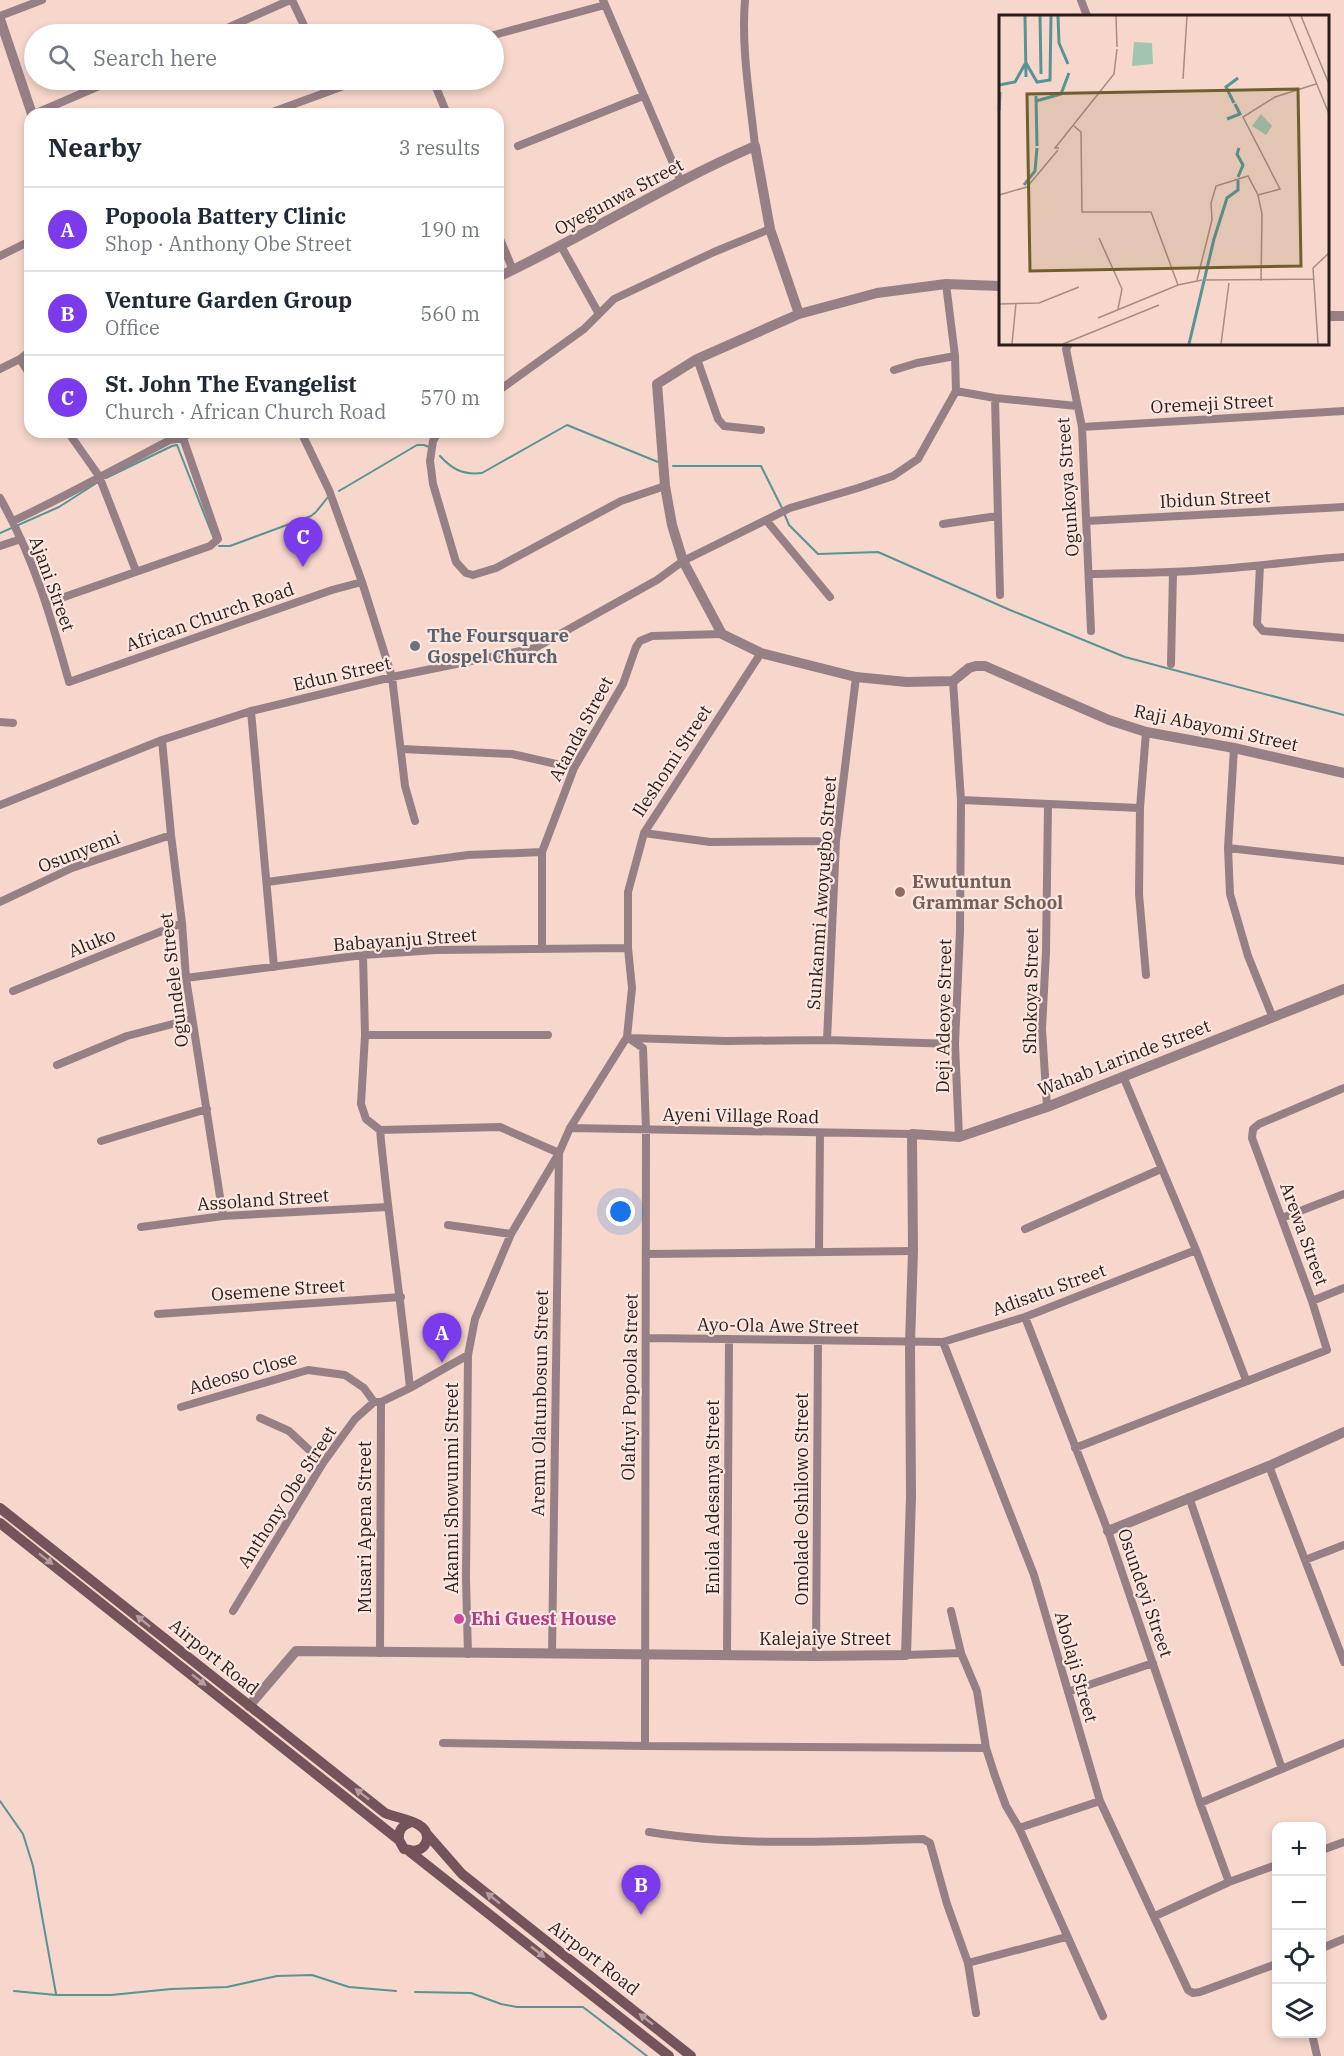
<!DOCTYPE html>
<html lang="en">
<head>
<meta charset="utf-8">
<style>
	body { margin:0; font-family:"IBM Plex Serif",serif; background:#f2f2f3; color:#1f2937 }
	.controls { position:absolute; right:18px; bottom:18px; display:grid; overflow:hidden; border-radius:12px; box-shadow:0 3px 9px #0003 }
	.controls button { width:54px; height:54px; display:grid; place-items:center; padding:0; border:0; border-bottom:2px solid #e0e1e3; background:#fff; color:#1f2937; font:30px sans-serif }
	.you { position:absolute; left:621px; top:1212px; width:21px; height:21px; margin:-15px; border:4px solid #fff; border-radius:50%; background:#1a73e8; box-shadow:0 0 0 9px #1a73e833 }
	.badge { display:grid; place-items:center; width:39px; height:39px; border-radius:50%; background:#7c3aed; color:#fff; font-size:20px; font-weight:700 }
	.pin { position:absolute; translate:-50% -50px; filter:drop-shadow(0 2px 3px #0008) }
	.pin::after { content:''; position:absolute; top:32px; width:21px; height:18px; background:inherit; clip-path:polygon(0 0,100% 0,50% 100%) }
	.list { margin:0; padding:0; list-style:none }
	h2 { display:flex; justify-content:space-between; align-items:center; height:78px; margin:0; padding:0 24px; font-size:26px }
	h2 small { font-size:20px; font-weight:400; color:#747a83 }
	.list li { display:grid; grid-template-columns:39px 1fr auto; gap:18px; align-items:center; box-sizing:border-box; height:84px; padding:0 24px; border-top:2px solid #e0e1e3 }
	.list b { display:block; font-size:22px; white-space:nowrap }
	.list p { margin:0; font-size:20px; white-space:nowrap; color:#747a83 }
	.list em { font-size:20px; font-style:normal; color:#747a83 }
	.icon { flex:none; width:33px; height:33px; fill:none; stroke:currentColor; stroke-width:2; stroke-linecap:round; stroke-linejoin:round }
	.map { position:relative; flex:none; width:1344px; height:2056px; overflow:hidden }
	.search { position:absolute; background:#fff; box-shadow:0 3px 9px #0003; left:24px; top:24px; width:480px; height:66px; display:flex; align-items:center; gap:15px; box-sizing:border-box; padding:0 21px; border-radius:33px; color:#747a83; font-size:22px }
	.panel { position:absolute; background:#fff; box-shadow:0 3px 9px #0003; left:24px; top:108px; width:480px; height:330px; border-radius:18px }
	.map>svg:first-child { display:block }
</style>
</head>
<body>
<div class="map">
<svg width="1344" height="2056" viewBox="0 0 1344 2056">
	<rect width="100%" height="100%" fill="#f7d7cb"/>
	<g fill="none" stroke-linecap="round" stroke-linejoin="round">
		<path stroke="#579496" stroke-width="2" d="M 440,456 C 453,470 463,475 482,473 L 567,425 L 658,462
			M 673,466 L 761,466 L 782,508
			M 106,478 L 172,446 L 177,445 L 214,539
			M 339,491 L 417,445 L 424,445 L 429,447
			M 784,513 L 789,525 L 818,554 L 878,552 L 1010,610 L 1125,657 L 1344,715
			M 0,533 L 59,507 L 95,484
			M 219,546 L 230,546 L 311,516 L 316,512 L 328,497
			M 0,1801 L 23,1834 L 33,1866 L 56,1994
			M 14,1991 L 56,1995 L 111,1995 L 171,1989 L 227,1987 L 277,1976 L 312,1975 L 349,1987 L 396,1991
			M 415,1992 L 471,1993 L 501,2004 L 517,2007 L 583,2007 L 647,2056"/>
		<path stroke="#978085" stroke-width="8" d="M 292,0 L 308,34
			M 603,0 L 681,182
			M 745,0 C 741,49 750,98 755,146
			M 1081,0 L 1087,16
			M 0,16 L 42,0
			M 214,34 L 290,0
			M 494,35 L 605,5
			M 433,80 L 447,114
			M 34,114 L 113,80
			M 267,114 L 360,80
			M 518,146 L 643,96
			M 498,234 L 513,270
			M 561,246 L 599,314
			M 0,256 L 30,241
			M 1069,344 L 1066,349 L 1082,427 L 1091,631
			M 20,359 L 30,375
			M 697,359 L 718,419 L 724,426 L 761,430
			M 0,369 L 20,359 L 30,351
			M 894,370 L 917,363 L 955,356
			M 498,391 L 584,329 L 614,299 L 714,252 L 770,229
			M 956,391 L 995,398 L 1077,406
			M 995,398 L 1000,595
			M 1082,427 L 1344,411
			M 68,432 L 99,476 L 136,571
			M 301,432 L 329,490 L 362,582 L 392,677 L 405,786 L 415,821
			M 438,432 L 433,441 L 430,461 L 433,484 L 456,562 L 466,573 L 473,575 L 496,568 L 621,501 L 665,486
			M 0,498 C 34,558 51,617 69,682 L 332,590 L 362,582
			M 766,520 L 830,597
			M 13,521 C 67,496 118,467 170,440 L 183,438 L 191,432
			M 1087,521 L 1344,507
			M 943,524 L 997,516
			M 0,546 L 21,539
			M 1260,566 L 1257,624 L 1263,631 L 1344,638
			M 1089,574 C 1133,573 1176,573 1219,569 C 1261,566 1302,560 1344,557
			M 47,603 L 210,546 L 218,539 L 183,438
			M 1171,664 L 1173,572
			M 953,681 L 961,800 L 960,931 L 955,1044 L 959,1137
			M 251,711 L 274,967
			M 0,722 L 13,723
			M 162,740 L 171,835 L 182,923 L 186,978 L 223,1216
			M 1234,748 L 1228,848 L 1230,894 L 1248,956 L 1273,1018
			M 401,749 L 512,754 L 574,768
			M 961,800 L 1140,808
			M 0,805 L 162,740 L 251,711 L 392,677 L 535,648 L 657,580 L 683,561 L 766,520 L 790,508 L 858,488 L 893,476 L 918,459 L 956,391 L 955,356 L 946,284
			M 644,833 L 710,842 L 836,841
			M 1228,848 L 1344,861
			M 267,882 L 468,855 L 542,852
			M 0,902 L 72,868 L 171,835
			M 542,948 L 542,852 L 574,768 L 623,684 L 636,647 L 640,641 L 652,636 L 722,634
			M 363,955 L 365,1035 L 361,1104 L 366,1119 L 380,1130 C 388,1216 401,1301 410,1388
			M 1146,975 L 1139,894 L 1140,808 L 1146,732
			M 186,978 L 363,955 L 436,950 L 628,948
			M 13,991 L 182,923
			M 365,1035 L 548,1035
			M 627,1037 L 643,1048 L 646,1129 L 645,1746
			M 629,1038 L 726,1041 L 827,1040 L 955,1044
			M 827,1040 L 836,841 L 856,677
			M 57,1065 L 127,1036 L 192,1019
			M 1123,1076 L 1196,1250 L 1246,1380
			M 1047,1107 L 1042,1029 L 1046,952 L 1048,804
			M 570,1128 L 912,1134
			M 380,1130 L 500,1127 L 559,1153 L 552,1654
			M 101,1141 L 207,1109
			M 1282,1218 L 1344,1194
			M 448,1225 L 511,1234
			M 141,1227 L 223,1216 L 387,1207
			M 1025,1229 L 1161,1169
			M 819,1251 L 820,1133
			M 647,1254 L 913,1251
			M 1312,1301 L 1344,1288
			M 158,1314 L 401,1297
			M 1025,1317 L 1108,1531 L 1200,1803 L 1229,1882
			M 646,1338 L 943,1342 L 1025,1317 L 1196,1250
			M 943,1342 L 1034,1575 L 1100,1801 L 1188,1990 L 1193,1993 L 1200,1992 L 1276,1964
			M 181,1407 L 308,1370 L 345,1375 L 364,1388 L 374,1402
			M 260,1418 L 289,1431 L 323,1463
			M 1075,1448 L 1327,1350 L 1312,1301 L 1252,1138 L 1253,1129 L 1259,1124 L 1344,1088
			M 1269,1466 L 1344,1662
			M 1189,1497 L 1282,1769
			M 1305,1560 L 1344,1545
			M 233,1611 L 323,1463 L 355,1419 L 374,1402 L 381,1402 L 410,1388 L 468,1355
			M 951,1611 L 961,1653
			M 380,1653 L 381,1402
			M 468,1654 L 466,1579 L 468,1355 L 475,1319 L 511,1234 L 559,1153 L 570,1128 L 627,1037 L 632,988 L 628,948 L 628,892 L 644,833 L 761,653
			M 727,1655 L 729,1340
			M 906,1655 L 961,1653 L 977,1691 L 986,1748 L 995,1776 L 1006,1806 L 1019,1828 L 1103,2016
			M 816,1656 L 818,1341
			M 1068,1692 L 1153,1663
			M 443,1743 L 645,1746 L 986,1748
			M 1200,1803 L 1344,1743
			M 1019,1828 L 1100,1801
			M 649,1832 C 740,1847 832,1841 923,1839 L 930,1843 L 947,1904 L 968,1963 L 976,2013
			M 1322,1850 L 1344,1842
			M 1155,1916 L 1229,1882 L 1276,1865
			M 1322,1948 L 1344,1939
			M 968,1963 L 1066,1937
			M 1312,2034 L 1317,2056"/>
		<path stroke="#978085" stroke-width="10" d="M 0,19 L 32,114
			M 498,277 C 585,236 667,184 755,146 L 770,229 L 799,314
			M 1000,286 L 946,284 L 877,293 L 799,314 L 697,359 L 657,384 L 665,486 L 672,525 L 683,561 L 722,634 L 761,653 L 856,677 L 907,682 L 953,681 L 969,668 L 976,666 L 985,666 L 1109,720 L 1146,732 L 1234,748 L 1344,773
			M 1328,316 L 1344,316
			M 1108,1531 L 1269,1466 L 1344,1432
			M 249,1706 L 296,1651 L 816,1656 L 906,1655 L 911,1497 L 910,1343 L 913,1251 L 912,1134 L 959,1137 L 1047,1107 L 1344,989"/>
		<path stroke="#73545b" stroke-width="10" d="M 0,1508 L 385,1813 C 398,1819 429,1821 427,1839 C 426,1846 421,1850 414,1851 L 404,1849 L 399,1840 C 398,1830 402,1825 412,1822
			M 0,1523 L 399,1840
			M 427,1834 L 462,1874 L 691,2056
			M 409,1851 L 669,2056"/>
	</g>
	<defs><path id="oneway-solid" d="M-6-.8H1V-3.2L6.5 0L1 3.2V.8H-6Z" transform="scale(1.5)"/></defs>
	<g fill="#b79e9e">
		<use href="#oneway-solid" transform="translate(46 1559) rotate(38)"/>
		<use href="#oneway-solid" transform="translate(143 1621) rotate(-141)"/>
		<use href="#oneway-solid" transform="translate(199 1680) rotate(38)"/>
		<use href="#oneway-solid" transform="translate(362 1794) rotate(-142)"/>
		<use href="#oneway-solid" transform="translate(493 1898) rotate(-141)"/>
		<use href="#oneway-solid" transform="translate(538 1952) rotate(38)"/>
		<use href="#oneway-solid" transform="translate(646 2019) rotate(-142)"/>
	</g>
	<circle fill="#6b7280" stroke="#fbe7e0" stroke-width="2" cx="415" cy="646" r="6"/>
	<circle fill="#8d6e63" stroke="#fbe7e0" stroke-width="2" cx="900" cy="892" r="6"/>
	<circle fill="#d1479c" stroke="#fbe7e0" stroke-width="2" cx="459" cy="1619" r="6"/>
	<g text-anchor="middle" stroke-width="4.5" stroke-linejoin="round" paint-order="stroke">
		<g font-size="18" fill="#291e19" stroke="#fbe7e0">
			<text transform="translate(619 197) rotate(-28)" y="6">Oyegunwa Street</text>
			<text transform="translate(1212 404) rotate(-3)" y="6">Oremeji Street</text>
			<text transform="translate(1068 487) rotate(-94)" y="6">Ogunkoya Street</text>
			<text transform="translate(1215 499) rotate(-3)" y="6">Ibidun Street</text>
			<text transform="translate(52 584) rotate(70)" y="6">Ajani Street</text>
			<text transform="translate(210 617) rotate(-19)" y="6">African Church Road</text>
			<text transform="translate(342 674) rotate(-13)" y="6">Edun Street</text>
			<text transform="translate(1216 728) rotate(12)" y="6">Raji Abayomi Street</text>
			<text transform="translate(581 729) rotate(-62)" y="6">Atanda Street</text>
			<text transform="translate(672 761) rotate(-57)" y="6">Ileshomi Street</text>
			<text transform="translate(79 852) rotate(-21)" y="6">Osunyemi</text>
			<text transform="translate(822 893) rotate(-86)" y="6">Sunkanmi Awoyugbo Street</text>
			<text transform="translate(405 940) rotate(-4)" y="6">Babayanju Street</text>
			<text transform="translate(92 943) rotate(-22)" y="6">Aluko</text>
			<text transform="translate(174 980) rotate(-97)" y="6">Ogundele Street</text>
			<text transform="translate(1031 991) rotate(-89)" y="6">Shokoya Street</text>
			<text transform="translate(944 1016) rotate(-89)" y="6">Deji Adeoye Street</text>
			<text transform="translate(1124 1058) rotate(-21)" y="6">Wahab Larinde Street</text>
			<text transform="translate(741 1116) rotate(1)" y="6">Ayeni Village Road</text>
			<text transform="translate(263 1200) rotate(-4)" y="6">Assoland Street</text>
			<text transform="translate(1304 1234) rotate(70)" y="6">Arewa Street</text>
			<text transform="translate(278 1290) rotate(-4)" y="6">Osemene Street</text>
			<text transform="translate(1049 1290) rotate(-20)" y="6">Adisatu Street</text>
			<text transform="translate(778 1326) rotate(1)" y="6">Ayo-Ola Awe Street</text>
			<text transform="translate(243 1373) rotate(-16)" y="6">Adeoso Close</text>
			<text transform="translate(630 1387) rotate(-89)" y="6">Olafuyi Popoola Street</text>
			<text transform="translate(540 1403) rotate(-89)" y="6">Aremu Olatunbosun Street</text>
			<text transform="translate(452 1488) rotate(-90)" y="6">Akanni Showunmi Street</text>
			<text transform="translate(287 1497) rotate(-57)" y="6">Anthony Obe Street</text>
			<text transform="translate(713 1497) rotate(-90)" y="6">Eniola Adesanya Street</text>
			<text transform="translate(802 1499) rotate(-90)" y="6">Omolade Oshilowo Street</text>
			<text transform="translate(365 1527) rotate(-90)" y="6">Musari Apena Street</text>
			<text transform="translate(1145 1593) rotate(71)" y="6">Osundeyi Street</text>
			<text x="825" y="1645">Kalejaiye Street</text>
			<text transform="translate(214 1657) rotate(39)" y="6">Airport Road</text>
			<text transform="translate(1076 1667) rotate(74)" y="6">Abolaji Street</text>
			<text transform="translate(594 1958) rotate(38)" y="6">Airport Road</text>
		</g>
		<g font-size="18" font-weight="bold" fill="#5b616d" stroke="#fbe7e0" text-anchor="start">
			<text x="427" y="642">The Foursquare<tspan x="427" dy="21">Gospel Church</tspan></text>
		</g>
		<g font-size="18" font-weight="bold" fill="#785e54" stroke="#fbe7e0" text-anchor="start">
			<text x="912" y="888">Ewutuntun<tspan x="912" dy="21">Grammar School</tspan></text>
		</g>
		<g font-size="18" font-weight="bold" fill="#b23c85" stroke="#fbe7e0" text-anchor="start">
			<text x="471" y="1625">Ehi Guest House</text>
		</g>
	</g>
	<g transform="translate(999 15)">
		<rect width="330" height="330" fill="#f7d7cb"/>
		<path d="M 135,27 L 153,28 L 154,49 L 133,51 Z" fill="#a2c5b0"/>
		<path d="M 262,99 L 273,111 L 267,120 L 253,111 Z" fill="#a2c5b0"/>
		<path fill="none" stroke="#579496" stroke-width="3" d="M 26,1 L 27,62M 41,1 L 42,59M 59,1 L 60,28 L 69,49M 27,48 L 38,67 L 51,65 L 52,1M 0,70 L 16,67 L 26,49M 37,81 L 38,131M 37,86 L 62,79 L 70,58M 235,88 L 227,72 L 239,63M 0,96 L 1,77M 228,104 L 241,99 L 236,89M 239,162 L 244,150 L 238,139 L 240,133M 25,170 L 36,156 L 38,133M 190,329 L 215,224 L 228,183 L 239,175 L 239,165"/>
		<path fill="none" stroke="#a58d84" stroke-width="1.5" d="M 117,1 L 118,32M 290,1 L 330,99M 302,1 L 330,69M 184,64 L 188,1M 75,111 L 82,117 L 83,197 L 152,197 L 179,270M 60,133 L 56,133 L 115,59 L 118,34M 0,180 L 28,172 L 59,135M 259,180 L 281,174 L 244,102 L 276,82 L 317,69M 100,223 L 123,274 L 119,294M 198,265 L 213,205 L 212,188 L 217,171 L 249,161 L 259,180 L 263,199 L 262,266M 205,265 L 315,264M 0,289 L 40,288 L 80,272M 99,303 L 179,270 L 203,265M 13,329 L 17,288M 64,329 L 160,290M 222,329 L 230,268M 319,329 L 314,253 L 330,238"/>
		<path fill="#6f5f2d" fill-opacity="0.15" stroke="#6f5f2d" stroke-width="3" d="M 299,74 L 302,251 L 31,256 L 28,79 Z"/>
		<rect width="330" height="330" fill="none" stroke="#291e19" stroke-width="3"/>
	</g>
</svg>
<div class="controls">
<button>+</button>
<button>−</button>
<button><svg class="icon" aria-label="locate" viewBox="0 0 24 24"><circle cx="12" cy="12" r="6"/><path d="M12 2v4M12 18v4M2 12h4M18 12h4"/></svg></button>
<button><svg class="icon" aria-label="layers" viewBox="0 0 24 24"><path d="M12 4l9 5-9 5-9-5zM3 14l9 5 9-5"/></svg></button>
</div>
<div class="you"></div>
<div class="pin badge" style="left:442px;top:1363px">A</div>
<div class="pin badge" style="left:641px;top:1915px">B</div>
<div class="pin badge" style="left:303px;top:567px">C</div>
<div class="search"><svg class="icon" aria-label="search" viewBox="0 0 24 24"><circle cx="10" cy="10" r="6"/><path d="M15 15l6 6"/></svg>Search here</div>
<section class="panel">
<h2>Nearby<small>3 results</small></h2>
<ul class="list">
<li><span class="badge">A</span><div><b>Popoola Battery Clinic</b><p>Shop · Anthony Obe Street</p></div><em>190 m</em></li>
<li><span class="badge">B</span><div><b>Venture Garden Group</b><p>Office</p></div><em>560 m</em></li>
<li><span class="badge">C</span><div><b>St. John The Evangelist</b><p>Church · African Church Road</p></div><em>570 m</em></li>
</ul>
</section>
</div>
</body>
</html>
